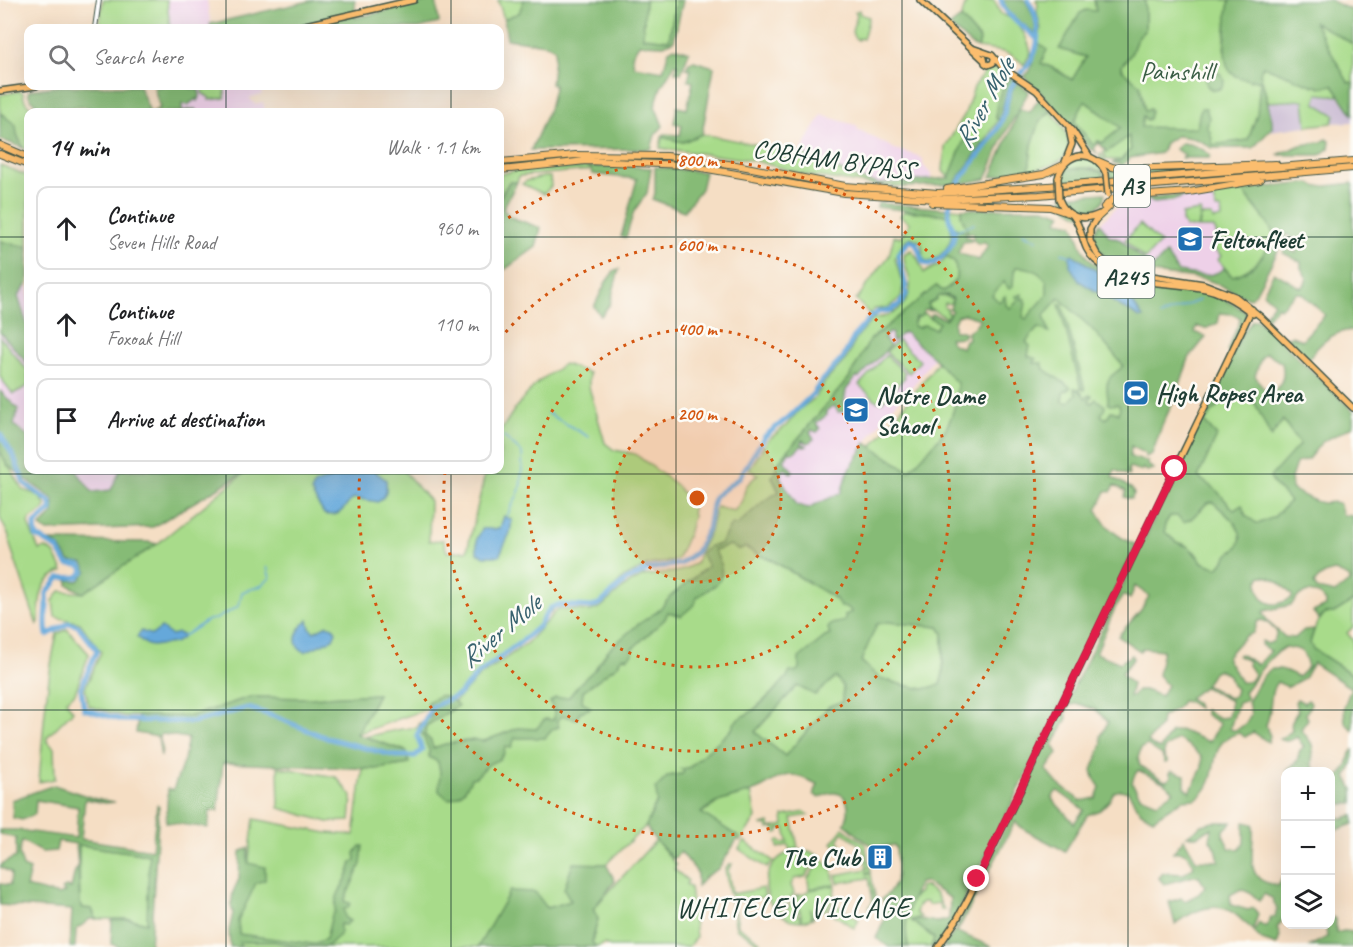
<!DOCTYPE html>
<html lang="en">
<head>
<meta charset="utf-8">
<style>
	body { margin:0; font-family:Caveat,sans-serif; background:#f6f6f6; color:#202124 }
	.controls { position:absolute; right:18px; bottom:18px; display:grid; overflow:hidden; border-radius:12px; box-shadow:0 6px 24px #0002 }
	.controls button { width:54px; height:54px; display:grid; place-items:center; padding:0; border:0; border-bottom:2px solid #e0e0e0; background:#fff; color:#202124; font:30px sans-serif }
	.stop { position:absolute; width:18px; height:18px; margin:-14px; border:4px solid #e11d48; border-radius:50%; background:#fff }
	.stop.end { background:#e11d48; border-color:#fff; box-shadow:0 2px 6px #0008 }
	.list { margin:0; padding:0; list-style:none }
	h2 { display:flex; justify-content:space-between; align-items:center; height:78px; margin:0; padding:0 24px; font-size:26px }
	h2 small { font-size:20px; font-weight:400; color:#757577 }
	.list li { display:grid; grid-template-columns:39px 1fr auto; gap:18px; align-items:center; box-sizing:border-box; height:84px; margin:0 12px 12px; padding:0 12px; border:2px solid #e0e0e0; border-radius:12px }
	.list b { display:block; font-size:22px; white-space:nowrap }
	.list p { margin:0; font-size:20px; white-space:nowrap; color:#757577 }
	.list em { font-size:20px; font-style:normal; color:#757577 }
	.icon { flex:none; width:33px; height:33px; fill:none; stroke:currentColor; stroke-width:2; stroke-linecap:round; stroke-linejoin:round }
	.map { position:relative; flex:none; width:1353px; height:947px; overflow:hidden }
	.search { position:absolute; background:#fff; box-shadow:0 6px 24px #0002; left:24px; top:24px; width:480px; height:66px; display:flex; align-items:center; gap:15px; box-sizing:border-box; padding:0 21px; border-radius:12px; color:#757577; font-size:22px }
	.panel { position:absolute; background:#fff; box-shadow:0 6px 24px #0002; left:24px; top:108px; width:480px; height:366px; border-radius:12px }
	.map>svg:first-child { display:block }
</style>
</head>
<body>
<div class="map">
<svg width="1353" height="947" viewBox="0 0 1353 947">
	<rect width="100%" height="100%" fill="#fdfcf7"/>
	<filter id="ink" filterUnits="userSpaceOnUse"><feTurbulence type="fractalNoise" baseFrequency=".0167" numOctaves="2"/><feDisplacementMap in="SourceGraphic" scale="12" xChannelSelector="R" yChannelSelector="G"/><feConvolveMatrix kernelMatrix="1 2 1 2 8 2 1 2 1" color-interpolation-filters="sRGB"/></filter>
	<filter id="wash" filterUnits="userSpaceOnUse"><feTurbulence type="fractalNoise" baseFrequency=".008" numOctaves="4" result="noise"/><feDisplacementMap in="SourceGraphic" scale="24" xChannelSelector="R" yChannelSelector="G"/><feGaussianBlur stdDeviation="1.35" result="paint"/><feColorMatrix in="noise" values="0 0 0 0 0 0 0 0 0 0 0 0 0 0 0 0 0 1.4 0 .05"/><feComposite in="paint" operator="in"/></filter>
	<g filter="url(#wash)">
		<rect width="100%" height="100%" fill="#f5dec4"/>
		<path fill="#eed0e8" d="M 167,0 L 207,0 L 211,28 L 170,28 Z
			M 162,86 L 260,86 L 262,95 L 251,97 L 250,99 L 255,104 L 263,102 L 265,110 L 258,112 L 152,112 L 160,108 L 154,88 Z
			M 822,115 L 858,126 L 857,130 L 869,135 L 895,149 L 916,155 L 923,159 L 923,165 L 931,174 L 931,181 L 878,184 L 857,178 L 800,153 Z
			M 1309,183 L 1312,184 L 1277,255 L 1255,294 L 1250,298 L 1244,297 L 1211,281 L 1122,267 L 1107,259 L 1096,245 L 1095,229 L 1120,203 L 1150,198 Z
			M 28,283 L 28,328 L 18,295 Z
			M 899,318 L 934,358 L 916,382 L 887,414 L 857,455 L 847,474 L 841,493 L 808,508 L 787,509 L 772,477 L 780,460 Z
			M 0,332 L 28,364 L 28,437 L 14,425 L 18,409 L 0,391 Z
			M 76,470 L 120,470 L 111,491 L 92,492 Z"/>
		<path fill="#ccbed4" d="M 1318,94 L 1339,96 L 1353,115 L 1353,122 L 1332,123 L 1335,115 L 1315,103 Z
			M 1305,100 L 1307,126 L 1270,131 L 1272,121 L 1268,102 Z"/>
		<path fill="#a8db8a" stroke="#648c5f" stroke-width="1.5" d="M 103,0 L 167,0 L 170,28 L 99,28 Z
			M 498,0 L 524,0 L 519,13 L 504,19 Z
			M 645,0 L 676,0 L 669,40 L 643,37 Z
			M 967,0 L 994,0 L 1001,14 C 1019,19 1027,36 1031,53 L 1024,65 C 1010,50 997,51 978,48 L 980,40 L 961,18 Z
			M 1036,0 L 1107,0 L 1063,50 L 1086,57 L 1072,80 L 1058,70 L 1033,61 L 1041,29 L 1037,12 L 1038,4 Z
			M 1145,0 L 1233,0 L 1228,6 L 1224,49 L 1250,81 L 1260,79 L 1263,138 L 1209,146 L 1203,132 L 1136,130 L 1122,65 L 1131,54 L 1137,38 L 1145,30 Z
			M 859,10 L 860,14 L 869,17 L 863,39 L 859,38 L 858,40 C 847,34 855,24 857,15 L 855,12 Z
			M 1313,21 L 1353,44 L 1353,83 L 1348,82 Z
			M 1263,66 L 1315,86 L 1321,87 L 1334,84 L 1339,96 L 1318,94 L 1315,103 L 1335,115 L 1332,123 L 1307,126 L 1304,100 L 1268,102 L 1260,73 Z
			M 992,68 L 1001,71 L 1009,77 L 1000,92 L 996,118 L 999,119 L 984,143 L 964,141 L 949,178 L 943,171 L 945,147 L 965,114 L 974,87 L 986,70 Z
			M 203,86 L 225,86 L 225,98 L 209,100 L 210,98 L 202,93 Z
			M 20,91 L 23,93 C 24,105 32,109 42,112 L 28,112 L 28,150 L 23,148 L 5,115 L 0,113 L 0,95 Z
			M 1084,101 L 1121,128 L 1102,143 L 1099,141 L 1093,145 L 1074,121 Z
			M 1051,111 C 1079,145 1075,164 1029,170 L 1032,145 L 1040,121 Z
			M 702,134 L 800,153 L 857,178 L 878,184 L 905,182 L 905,187 L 874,185 L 811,176 L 752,160 L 660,148 L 662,137 L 683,142 Z
			M 1129,136 L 1131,149 L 1121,160 L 1102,160 L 1099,156 L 1100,154 L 1105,158 L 1106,156 L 1103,153 L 1106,151 Z
			M 1085,158 C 1095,160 1099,164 1104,173 C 1091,165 1072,166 1061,176 C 1063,164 1073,159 1085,158 Z
			M 0,165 L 28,176 L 28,247 L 0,241 Z
			M 590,167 L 591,170 L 519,176 L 517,182 L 509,182 L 500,197 L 500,174 L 519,170 Z
			M 543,177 L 550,177 L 551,186 L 544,194 L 522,184 L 526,181 Z
			M 1244,192 C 1254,207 1267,219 1274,235 C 1266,254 1252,272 1232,276 L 1218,260 L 1221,256 L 1212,247 L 1217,235 L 1214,228 L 1199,228 L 1201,216 L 1212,216 L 1213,220 L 1222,218 L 1221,209 L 1216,209 L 1212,196 L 1226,193 Z
			M 951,208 L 962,209 L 961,215 L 968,233 L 955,228 L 950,218 Z
			M 904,211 L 947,215 C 948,220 951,225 951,230 C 953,245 941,256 930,262 L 924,260 L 921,242 L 911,237 L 905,240 L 895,258 L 903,286 L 901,297 L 888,308 L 874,309 L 870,314 L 856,300 L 889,256 L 894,236 L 901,237 L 910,223 L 900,216 Z
			M 1201,211 L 1198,228 L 1185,227 L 1182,221 L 1182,214 Z
			M 1140,224 L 1160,243 L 1145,259 L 1125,240 Z
			M 1014,242 L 1189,358 L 1177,393 L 1149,454 L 1121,440 L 1105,471 L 981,302 Z
			M 911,250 L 917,257 L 924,273 L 940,264 L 946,257 L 954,261 C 959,277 957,282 943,292 L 937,286 L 870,340 L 849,378 L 780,460 L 772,477 L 779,492 L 732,536 L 860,614 L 682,774 L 668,776 L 646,826 L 606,864 L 573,864 L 571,901 L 547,908 L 510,891 L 478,947 L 240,947 L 238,921 L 243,905 L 254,819 L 327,833 L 354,835 L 363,768 L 375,769 L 409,764 L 407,751 L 364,737 L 402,729 L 422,727 L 433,711 L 453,703 L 479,677 L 527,643 L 558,609 L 591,611 L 601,607 L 625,586 L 643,576 L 680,571 L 697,563 L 698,556 L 710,531 L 716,507 L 734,511 L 742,501 L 746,486 L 758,474 L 749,470 L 768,440 L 786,426 L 800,409 L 815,398 L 824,383 L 847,358 L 857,337 L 874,318 C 894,318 912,303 910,282 C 909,271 903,265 904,254 Z
			M 937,296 L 945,296 L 952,299 L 951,304 L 945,303 L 944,307 L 948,309 L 947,312 L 949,313 L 947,318 L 926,306 Z
			M 923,313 L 939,323 L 935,329 L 924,325 L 918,328 L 913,325 L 916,319 L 914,317 L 920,317 Z
			M 0,337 L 28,371 L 28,386 L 13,394 L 0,377 Z
			M 898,340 L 920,361 L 909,373 L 886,352 Z
			M 886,355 L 905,373 L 903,375 L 905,377 L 882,402 L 880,400 L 878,402 L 859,385 Z
			M 938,362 L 957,383 C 957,428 936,441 909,472 L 872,447 Z
			M 564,364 L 589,373 L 589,387 L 605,443 L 614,450 L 635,454 L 675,484 L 691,502 L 693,517 L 688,535 L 677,560 L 648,565 L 623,578 L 601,603 L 592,607 L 558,605 L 522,641 L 478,674 L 458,695 L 432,707 L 357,734 L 378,694 L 309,698 L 250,697 L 192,716 L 124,716 L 89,706 L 85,688 L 101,652 L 80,623 L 55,617 L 53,601 L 60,591 L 83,593 L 157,544 L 248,470 L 403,470 L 430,501 L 429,541 L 443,540 L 447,552 L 467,551 L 486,470 L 500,470 L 500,432 L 516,407 L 537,383 Z
			M 1228,394 L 1255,403 L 1271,437 L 1283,420 L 1300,444 L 1287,459 L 1273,483 L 1290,501 L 1274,517 L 1258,524 L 1234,510 L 1217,491 L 1198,477 L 1217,436 L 1204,422 Z
			M 0,451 L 23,490 L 38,495 L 46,505 L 44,510 L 29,520 L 28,524 L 39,550 L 46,548 L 54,553 L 63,571 C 39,579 39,600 39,622 L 37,625 L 10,545 L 9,536 L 0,518 Z
			M 1213,502 C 1223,512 1247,528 1239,544 C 1237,549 1233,551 1229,554 C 1223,559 1223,565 1217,568 L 1202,562 L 1195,552 L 1184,544 L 1176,542 L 1165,532 L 1165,524 L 1170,516 L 1200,511 L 1207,503 Z
			M 1353,601 L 1353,627 L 1347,633 L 1353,640 L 1353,675 L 1313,649 L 1310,643 L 1316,625 L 1325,613 L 1334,613 Z
			M 888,622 L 939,627 L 943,633 L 943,674 L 940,685 L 924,689 L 903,685 L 879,678 L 861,661 L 876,624 Z
			M 67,629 L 89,654 L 75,693 L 66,701 L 73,711 L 47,737 L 47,741 L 54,748 L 55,779 L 39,782 C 43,733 46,682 57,634 Z
			M 836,677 L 843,687 L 842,702 L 829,707 L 785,756 L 755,732 L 794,684 Z
			M 278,767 L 336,777 L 352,796 L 350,821 L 328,822 L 279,808 Z
			M 751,792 L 756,818 L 740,841 L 701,813 L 721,801 Z
			M 805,812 L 809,815 L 792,818 L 798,848 L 790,850 L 788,845 L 778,848 L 777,841 L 780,840 L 781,843 L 788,842 L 785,828 L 778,829 L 779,832 L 776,833 L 774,828 L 769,829 L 766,825 L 763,826 L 762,825 L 769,823 L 770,828 L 784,825 L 783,816 Z
			M 843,828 L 865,844 L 871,872 L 868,873 L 867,871 L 867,874 L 871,874 L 876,902 L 872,908 L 868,908 L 873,901 L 869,878 L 838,883 L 836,875 L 867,869 C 863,845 863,846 843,832 L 838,841 L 841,843 L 838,847 L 832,843 Z
			M 656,840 L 676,865 L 674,869 L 688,881 L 686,884 L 690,887 L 696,937 L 688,947 L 610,947 L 605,944 L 596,947 L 592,942 L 598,919 L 593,909 Z
			M 744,841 L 773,861 L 767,868 L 739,849 Z
			M 79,845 L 150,855 L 148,923 L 130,919 L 96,919 L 92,909 L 83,908 L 80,904 Z
			M 799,850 L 801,865 L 800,850 L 809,851 L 819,856 L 805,877 L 794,879 L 791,885 L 794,893 L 779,914 C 755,892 766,854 799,850 Z
			M 822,858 L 832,870 L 835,884 L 809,889 L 808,878 Z
			M 729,864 L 732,864 L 728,870 L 732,894 L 763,888 L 765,897 L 735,902 L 733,899 L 738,926 L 760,941 L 759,943 L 736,928 L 730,894 L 732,893 L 729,893 L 725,869 Z
			M 835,885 C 835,895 832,903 825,911 L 822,909 L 813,917 L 813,919 L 810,909 L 811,919 L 802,921 L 797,895 L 800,911 L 797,912 L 798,916 L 801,915 L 801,921 L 791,920 L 783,916 L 796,895 L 804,894 L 809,890 Z
			M 925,886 L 936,894 L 944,910 L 941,910 L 939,903 L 928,905 L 927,902 L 922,902 L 918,906 L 916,913 L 921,917 L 911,920 L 934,938 L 931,947 L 905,947 L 908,945 C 904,930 904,901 919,892 L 920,887 Z
			M 834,903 L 859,920 L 854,928 L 829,911 Z"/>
		<path fill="#86bb76" stroke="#527c55" stroke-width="1.5" fill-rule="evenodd" d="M 314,0 L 355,0 L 355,18 L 436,0 L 439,23 L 419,28 L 211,28 L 210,24 Z
			M 524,0 L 645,0 L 643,37 L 669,40 L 676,0 L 683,0 L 674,40 L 664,45 L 639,44 L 632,55 L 634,66 L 663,71 L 669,50 L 674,47 L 689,52 L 681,73 L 675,72 L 678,65 L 675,64 L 661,87 L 655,106 L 663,126 L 655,135 L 651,149 L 531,150 L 549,109 L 555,84 L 551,84 L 555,49 L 546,44 L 507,39 L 504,19 L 519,13 Z
			M 1003,0 L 1025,0 C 1031,10 1038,22 1035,34 C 1021,21 1010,19 1003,0 Z
			M 1094,0 L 1145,0 L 1145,30 L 1137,38 L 1131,54 L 1122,65 L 1122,70 L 1140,85 L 1145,111 L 1150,109 L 1151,111 L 1149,119 L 1147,120 L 1143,116 L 1141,127 L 1196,128 C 1200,121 1197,114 1202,108 L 1206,108 L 1209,118 L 1207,128 L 1210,131 L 1213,145 L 1248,140 L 1257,114 L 1260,80 C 1224,82 1223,63 1226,33 C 1227,22 1226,11 1230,0 L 1330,0 L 1353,11 L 1353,44 L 1314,22 L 1348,82 L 1353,83 L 1353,115 L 1333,85 L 1321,87 L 1314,86 L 1263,66 L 1260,73 L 1272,120 L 1272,128 L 1253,148 L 1211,148 C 1200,139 1190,137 1176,136 L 1165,143 L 1161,153 L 1130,158 L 1123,165 L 1112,163 L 1121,160 L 1131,149 L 1129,136 L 1107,152 L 1099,143 L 1094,148 L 1097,154 L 1093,149 L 1091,150 L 1044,96 L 1024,77 L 1030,71 L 1038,42 L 1047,50 L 1041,63 L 1053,68 L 1072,80 L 1086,57 L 1059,49 L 1080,13 L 1086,10 L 1096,11 ZM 1085,101 L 1121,128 L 1102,143 L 1098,141 L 1093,145 L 1074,122 Z
			M 961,18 L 980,40 L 978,48 L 971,45 L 950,26 Z
			M 694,61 L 714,67 L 702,134 L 683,142 L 662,137 L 664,134 L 680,135 L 682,125 L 674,123 L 677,107 L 687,109 L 693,82 L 688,80 L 691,69 L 686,68 L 690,62 Z
			M1206 81a9 9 0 1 1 18 0a9 9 0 1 1-18 0Z
			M 1009,77 L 1014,80 L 1007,90 L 999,119 L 996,119 C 995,103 1001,91 1009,77 Z
			M 1017,82 L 1029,91 L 1005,134 L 986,179 L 959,184 L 1003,121 L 1012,90 Z
			M 60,86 L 139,86 L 150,112 L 98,112 L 87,107 L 42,109 C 35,105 31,101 28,93 L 30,90 Z
			M 162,86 L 183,86 L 199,90 L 200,97 L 197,101 L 196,99 L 188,105 L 182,104 L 182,111 L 195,109 L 197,112 L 152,112 L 160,108 L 154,88 Z
			M 1039,99 L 1051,111 L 1040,121 L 1032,145 L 1029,170 L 991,177 L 1020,109 L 1030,112 Z
			M 0,113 L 16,125 L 17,134 L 23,148 L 0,139 Z
			M 1326,139 L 1330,141 L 1329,148 L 1320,155 L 1277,155 L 1301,145 L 1322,142 Z
			M 964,140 L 984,143 L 954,184 L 905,187 L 905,182 L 949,178 Z
			M 1182,143 C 1193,144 1201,147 1210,155 L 1209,158 L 1182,158 L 1185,155 L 1175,149 Z
			M 626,166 L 651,168 L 647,193 L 634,211 L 626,237 L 621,237 L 637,179 L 592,174 L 590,167 Z
			M 655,167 L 705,172 L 701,189 L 684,211 L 652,199 L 655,194 Z
			M 1084,168 L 1102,172 L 1104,178 L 1061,182 L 1061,176 L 1069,169 Z
			M 1206,168 L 1206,170 L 1110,178 L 1110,169 Z
			M 509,182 L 517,182 L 503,209 L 510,217 L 541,228 L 536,247 L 500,273 L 500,277 L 500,197 Z
			M 1309,183 L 1318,187 L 1353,183 L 1353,330 C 1333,331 1320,343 1308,359 L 1287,337 L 1292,336 L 1302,340 L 1325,315 L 1301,293 L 1296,293 L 1280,308 L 1278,306 L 1267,318 L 1264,316 L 1274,303 L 1263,293 L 1274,272 L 1301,288 L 1305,284 L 1307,278 L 1301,268 L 1301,262 L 1283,253 L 1285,249 L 1296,253 L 1299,244 L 1287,234 L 1255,294 L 1250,298 C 1235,295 1222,284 1207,280 C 1176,273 1117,277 1098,248 C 1092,239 1094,231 1100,223 L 1109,236 L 1121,240 L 1152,268 L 1166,254 L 1178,272 C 1195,274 1211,280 1224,268 L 1232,276 C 1252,273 1266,254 1274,235 C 1267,219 1254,207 1244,192 L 1226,193 L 1212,196 L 1204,195 L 1183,197 L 1172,201 L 1154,203 L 1145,199 Z
			M 1105,193 C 1105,199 1101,207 1094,208 L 1093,212 L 1088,213 L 1083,211 L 1080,215 C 1070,211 1063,206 1062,196 Z
			M 878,203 L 948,209 L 947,215 L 877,207 Z
			M 1044,208 L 1062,214 L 1057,221 L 1073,224 C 1080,237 1080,250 1091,261 C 1121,290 1171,284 1209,293 C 1222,297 1235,305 1246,312 L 1246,321 L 1230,353 L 1227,351 L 1241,318 L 1232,314 L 1220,313 L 1218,323 L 1205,329 L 1197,326 L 1195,332 L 1206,337 L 1189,358 L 1177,393 L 1163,423 L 1152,454 L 1145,457 L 1145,454 L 1131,446 L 1130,457 L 1148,462 L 1148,465 L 1154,469 L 1147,471 L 1143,468 L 1141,471 L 1130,467 L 1128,469 L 1129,476 L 1115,470 L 1112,477 L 1132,489 L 1134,494 L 1131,499 L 1124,497 L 1126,491 L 1114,485 L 1111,492 L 1106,491 L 1097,510 C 1106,529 1118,537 1136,545 L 1057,713 L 952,923 L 935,947 L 931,947 L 934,938 L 911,920 C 928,916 933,927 949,919 L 950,898 L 925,882 L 919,883 C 909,904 903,923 908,946 L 889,947 L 876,938 C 882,926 890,912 882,899 C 902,882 897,872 896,848 L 894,845 C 868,851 863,839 844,823 C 851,813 850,792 833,793 C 829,793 823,796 819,798 L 814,794 L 818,784 C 810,782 799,775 791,775 C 780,775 771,783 761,788 C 742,797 717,798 701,813 L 739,837 L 718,869 L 706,876 L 697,887 L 697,872 L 681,852 L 673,859 L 651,835 L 646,826 L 657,802 L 656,788 L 668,776 L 682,774 L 684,771 L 681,769 L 690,767 L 732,729 C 734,719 741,718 749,713 C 757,709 787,679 790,672 L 795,672 L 799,669 L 799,658 L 825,637 L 830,635 L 828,628 L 832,624 L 845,621 L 845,615 L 852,612 L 847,607 L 840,607 L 836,599 L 772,560 L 758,555 L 745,547 L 738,550 L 730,545 L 719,549 L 714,549 C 722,565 728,580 709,589 C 704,592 702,595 697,597 L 695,604 L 681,616 L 668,612 L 665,619 L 632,649 L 633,653 L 627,658 L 623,657 L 619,661 L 619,664 L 583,691 L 582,701 L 591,708 L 580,712 L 577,719 L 563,716 L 557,721 L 559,727 L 553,729 L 545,738 L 515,738 L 511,748 L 505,747 L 504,753 L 500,759 L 489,764 L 476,777 L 471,778 C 467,790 460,797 448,799 L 439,791 L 440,771 L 438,762 L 429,757 L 429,750 L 418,724 L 433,716 L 427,702 L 441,695 L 453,700 L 458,706 L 426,726 L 425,735 L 431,741 L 433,748 L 445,744 L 474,740 L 484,741 L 518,728 L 536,729 L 545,719 L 554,720 L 554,711 L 550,702 L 555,698 L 569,697 L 580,683 L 595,669 L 608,650 L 637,625 L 658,611 L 672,595 L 708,566 L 701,553 L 710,546 L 720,544 L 731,525 L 737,525 L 765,500 L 779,492 L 772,477 L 780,460 L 849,378 L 870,340 L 936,286 L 943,291 C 957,282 959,277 954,261 L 946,257 L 954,240 L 955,228 L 967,232 L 965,236 L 971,238 L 971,241 L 963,242 L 958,253 L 979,260 L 988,246 L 984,242 L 979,244 L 973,240 L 974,233 L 968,233 L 961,215 L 962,209 ZM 1077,257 L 1125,291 L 1142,318 L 1140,318 L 1079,281 ZM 1016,267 C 1031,267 1039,271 1047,282 L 1047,295 L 1026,319 L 1023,317 L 1026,303 L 1024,302 L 1026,300 L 1025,298 L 1021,299 L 1022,294 L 1016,296 L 1018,301 L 1010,308 L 1006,305 L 1005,296 L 999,302 L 992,295 L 1004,282 L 1009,289 L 1013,286 L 1014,272 ZM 946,295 L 953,298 L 950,309 L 952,310 L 947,318 L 945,319 L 932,314 L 930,317 L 939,323 L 935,329 L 924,325 L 918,328 L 913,326 L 915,317 L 920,317 L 925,310 L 932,311 L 928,308 L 928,304 L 937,299 L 937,296 ZM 1059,298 L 1092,329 L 1123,365 C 1120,372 1113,372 1109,379 C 1104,387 1109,395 1108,403 L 1110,405 L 1118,404 L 1120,408 L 1118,413 L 1111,411 L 1106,419 L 1101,415 L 1104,410 L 1105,406 L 1096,399 L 1092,403 L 1089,401 L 1092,396 L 1089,395 L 1086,398 L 1079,390 L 1074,388 L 1076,394 L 1068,403 L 1062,401 L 1063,393 L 1070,388 L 1070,387 L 1044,369 L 1042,363 L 1034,363 L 1036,359 L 1028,356 L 1030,346 L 1026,342 L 1038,328 L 1049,332 L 1044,315 ZM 964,314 L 980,319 L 975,326 L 967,333 L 968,339 L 965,340 L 962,348 L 951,343 L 949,338 L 963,337 L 965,333 L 962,331 L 954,331 L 954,322 L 957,316 ZM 904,332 L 934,358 L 957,383 C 957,428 936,441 909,471 L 866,443 L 847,474 L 841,493 L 808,508 L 797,505 L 780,477 L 784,468 L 791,473 L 793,471 L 784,461 L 789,452 L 794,452 L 801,446 L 805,447 L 807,446 L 801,443 L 802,440 L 808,443 L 814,439 L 810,432 L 812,430 L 817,432 L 820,429 L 816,423 L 827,415 L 826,411 L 834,405 L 838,412 L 847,411 L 848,408 L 844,403 L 846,390 L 856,377 L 859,378 L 890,346 L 884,338 L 888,333 L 892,333 L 892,342 ZM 888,622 L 939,627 L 943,633 L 943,674 L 940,685 L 924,689 L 903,685 L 879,678 L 861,661 L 877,624 ZM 836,677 L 843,687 L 842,702 L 829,706 L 785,756 L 755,732 L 797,686 L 815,695 Z
			M 0,241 L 28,247 L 28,283 L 18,296 L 28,328 L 28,364 L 0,332 Z
			M 619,269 L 610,304 L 601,316 L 594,307 L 606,282 L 615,270 Z
			M 1059,304 L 1062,304 L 1085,390 L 1081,389 Z
			M 1252,320 L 1256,320 L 1265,326 L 1353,411 L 1353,426 L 1322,442 L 1308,459 L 1296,463 L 1291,478 L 1292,489 C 1301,494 1314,503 1324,503 C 1330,503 1333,501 1339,503 L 1343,515 L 1353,516 L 1353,601 L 1334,613 L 1325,613 L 1319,619 L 1313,612 L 1326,606 L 1326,602 L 1319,594 L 1308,592 L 1300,595 L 1291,605 L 1264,611 L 1263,614 L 1269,623 L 1285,637 L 1295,638 L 1304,630 L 1314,629 L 1310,643 L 1313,649 L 1353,675 L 1353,730 L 1345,723 L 1344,707 L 1351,688 L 1313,663 L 1304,678 L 1288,687 L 1277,682 C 1268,692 1273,711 1266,725 L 1270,736 L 1268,742 L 1253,732 L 1245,737 L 1239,733 C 1201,743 1226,778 1196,799 L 1182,800 L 1153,819 L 1141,812 L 1128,792 L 1121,790 L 1114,792 L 1109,801 L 1100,810 L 1087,815 L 1065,851 L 1025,830 L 1015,822 L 957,932 L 992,947 L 943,947 L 955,931 L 1092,650 L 1241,336 ZM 1266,353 L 1282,363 C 1285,375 1283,386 1271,392 L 1263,388 L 1255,376 L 1261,358 ZM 1228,394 L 1255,403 L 1271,437 L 1283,420 L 1300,444 L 1270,477 L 1273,483 L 1290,501 L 1274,517 L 1258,524 L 1246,516 L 1242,505 L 1234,510 L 1217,491 L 1198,477 L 1217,436 L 1204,422 ZM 1213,502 C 1223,512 1247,528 1239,544 C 1237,549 1233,551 1229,554 C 1223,559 1223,565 1217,568 L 1202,562 L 1189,547 L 1176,542 L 1165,532 L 1165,524 L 1170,516 L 1177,516 L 1184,522 L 1191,519 L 1207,503 ZM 1335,571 L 1349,577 L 1350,581 L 1335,593 L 1317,589 L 1314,584 C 1319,576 1325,573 1335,571 ZM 1261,576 C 1276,576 1282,585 1292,595 L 1292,598 C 1285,601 1280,605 1273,604 C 1260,602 1254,585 1261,576 ZM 1135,586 L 1149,596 L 1141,610 L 1118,636 L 1140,651 L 1142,648 L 1163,650 L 1158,675 L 1167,685 L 1161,696 L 1144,690 L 1137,690 L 1133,696 L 1129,697 L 1132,684 L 1121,674 L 1133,659 L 1132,655 L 1120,663 L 1096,653 L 1115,608 L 1123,595 L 1130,599 ZM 1261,620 L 1267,622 L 1277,632 L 1274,641 L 1268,644 L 1262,641 L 1261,645 L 1271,651 L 1258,665 L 1240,654 L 1238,656 L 1248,661 L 1248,665 L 1254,674 C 1251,681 1249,683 1241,682 L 1227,660 L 1227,656 L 1245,636 L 1253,633 L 1257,622 ZM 1285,647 C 1303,649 1304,651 1308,667 L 1298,677 C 1265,656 1263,678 1248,702 L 1251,714 L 1246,723 L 1237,730 L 1232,730 L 1230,728 L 1238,703 L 1247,700 L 1244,692 C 1257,676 1267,657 1285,647 ZM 1219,670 L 1229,675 L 1232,685 L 1236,689 L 1234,696 L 1229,698 L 1205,685 L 1213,673 ZM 1204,687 L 1231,701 L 1228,717 L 1219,718 L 1205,710 L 1205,714 L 1220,724 L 1210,741 L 1207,741 L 1180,730 L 1171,732 L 1160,749 L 1151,745 L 1148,741 L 1161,725 L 1162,717 L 1177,708 L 1182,701 L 1189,702 L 1198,708 L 1196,703 L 1189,698 ZM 1079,704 L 1096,710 L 1108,722 L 1101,736 L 1102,744 L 1092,770 L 1094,778 L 1100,787 L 1096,798 L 1081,801 L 1058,784 L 1046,770 L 1058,753 L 1053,745 L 1067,718 L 1066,713 L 1070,705 ZM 1177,739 C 1184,742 1197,751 1202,758 L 1202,768 L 1190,792 L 1185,787 L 1185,775 L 1172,771 L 1170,773 L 1171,777 L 1167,781 L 1163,780 L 1140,766 L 1138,758 L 1141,748 L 1147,745 L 1162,755 L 1165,763 L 1168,762 L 1164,756 L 1164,749 ZM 1138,770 L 1163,782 L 1174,791 L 1157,803 L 1140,796 L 1132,783 L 1134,776 ZM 1058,791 L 1084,810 L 1074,823 L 1052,799 L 1055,793 Z
			M 0,391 L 18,409 L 14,425 L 28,437 L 28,470 L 76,470 L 92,492 L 111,490 L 120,470 L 248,470 L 153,527 L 46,531 L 40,527 L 53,514 L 54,500 L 7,465 L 0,451 Z
			M 50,541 L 149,542 L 157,544 L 83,593 L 68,585 L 68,580 L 79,581 L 87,571 L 83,563 L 69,561 L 60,547 Z
			M 378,694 L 357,734 L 407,752 L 409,764 L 375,769 L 223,763 L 218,811 L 210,810 L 208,828 L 166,822 L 168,789 L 173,790 L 184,760 L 188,738 L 162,734 L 159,737 L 162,747 L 161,757 L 158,737 L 136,733 L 138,716 L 192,716 L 250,697 L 309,698 Z
			M 1297,699 L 1304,703 L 1308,700 L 1311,703 L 1306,714 L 1308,719 L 1301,729 C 1304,735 1310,739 1312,745 C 1316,756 1306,766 1318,771 L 1287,771 L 1297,761 L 1300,750 L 1304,747 L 1297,737 C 1291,740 1286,743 1280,739 L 1292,731 C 1290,721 1293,719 1298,711 L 1295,702 Z
			M 1353,750 C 1353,759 1353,769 1346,776 L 1353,790 L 1353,804 L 1331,804 L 1331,777 L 1338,779 L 1347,766 L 1350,753 Z
			M 54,785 L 96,799 L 115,802 L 105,803 L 85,799 L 81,839 L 152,850 L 157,805 L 159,806 L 150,947 L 120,947 L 111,944 L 112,920 L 130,919 L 147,923 L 149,855 L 79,845 L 78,866 L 80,904 L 83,908 L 92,909 L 96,919 L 90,919 L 76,930 L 75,947 L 70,947 L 72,910 L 0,905 L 0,884 L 10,885 L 11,873 L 0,867 L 3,863 L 16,857 L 16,838 L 0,834 L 0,830 L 17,830 L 76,838 L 78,807 L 36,800 L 35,814 L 22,820 L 13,818 L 12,800 ZM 22,841 L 42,852 L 56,851 L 58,841 L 76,844 L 78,868 L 75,871 L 71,888 L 66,887 L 62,889 L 65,892 L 59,895 L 26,887 L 30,870 L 23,867 L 19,853 Z
			M 1331,807 C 1334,815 1336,818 1346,819 L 1346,817 L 1353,815 L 1353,824 L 1331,832 Z
			M 1213,822 L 1232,822 L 1224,830 L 1224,837 L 1229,848 L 1239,849 L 1244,843 L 1244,822 L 1253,824 C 1255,839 1246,869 1260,879 C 1264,883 1273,884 1278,886 L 1285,872 L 1285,916 L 1277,928 L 1280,936 L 1277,945 L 1262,940 L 1254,932 L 1259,923 L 1263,926 L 1267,926 L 1271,917 L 1275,917 L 1277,909 L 1272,898 L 1264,894 L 1259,901 L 1252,894 L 1241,889 L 1230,895 L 1231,905 L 1248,910 L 1254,908 L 1258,914 L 1253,930 C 1246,924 1238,915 1230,911 C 1211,901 1190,913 1175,924 L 1169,902 L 1181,898 L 1185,901 L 1199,894 L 1205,886 L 1199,877 L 1194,876 L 1164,884 L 1159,878 L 1163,873 L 1184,874 L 1194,866 C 1190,855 1186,851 1173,852 L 1184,839 L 1196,860 L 1219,861 L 1216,848 L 1210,840 L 1212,828 L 1197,836 L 1187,836 L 1202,825 Z
			M 360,846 L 363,846 L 361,864 L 345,899 L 345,902 L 350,903 L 348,908 L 344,909 L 345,918 L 350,921 L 345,925 L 340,924 L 340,935 L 328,946 L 299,947 L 274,942 L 240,942 L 240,947 L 230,947 L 229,930 L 233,913 L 231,906 L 233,892 L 239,879 L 240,852 L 248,848 L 248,863 L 265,867 L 265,880 L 256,883 L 238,921 L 239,934 L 313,944 L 326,939 L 332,915 L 335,912 C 334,890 348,884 352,862 L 356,860 L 355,853 Z
			M 573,863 L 606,864 L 615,881 L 593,909 L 598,919 L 592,942 L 596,947 L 478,947 L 510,891 L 535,892 L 547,908 L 571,901 L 564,889 Z
			M 1331,917 L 1336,919 L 1336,933 L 1344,931 L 1353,932 L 1353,947 L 1310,946 L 1327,937 L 1326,927 L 1318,925 L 1330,924 Z"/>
		<path fill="#65a8da" stroke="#427287" stroke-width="1.5" d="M 1072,254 L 1125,291 L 1143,318 L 1140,318 L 1079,281 L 1070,266 L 1070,256 Z
			M 346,470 L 373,470 L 386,480 C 387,490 387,496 378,502 L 354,498 C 342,508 342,518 324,514 L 311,492 L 315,484 L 340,475 Z
			M 504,516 L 512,520 L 510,533 L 499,556 L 485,556 L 477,553 L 477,539 L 482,529 C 489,528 494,531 500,528 Z
			M 308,620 L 310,628 L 314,632 L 327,625 L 333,627 L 336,632 L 333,639 L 305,652 C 289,644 297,629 308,620 Z
			M 161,628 L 171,635 L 178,633 L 182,635 L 182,638 L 175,643 L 152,646 L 147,645 L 137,637 L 141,631 L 152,635 Z"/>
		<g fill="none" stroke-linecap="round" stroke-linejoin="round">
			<path stroke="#65a8da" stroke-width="1.5" d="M 954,231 L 974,224
				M 1023,233 L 1037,240
				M 1062,253 L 1070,256
				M 1160,316 L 1200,300
				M 547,413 L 589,437
				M 503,436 L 522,453 C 523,459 521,483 520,489 C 517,498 510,507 507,517
				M 182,637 L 208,620 L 216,619 L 239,606 L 242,592 L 261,586 L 270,578 L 267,567"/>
			<path stroke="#65a8da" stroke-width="5" d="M 1001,0 C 1007,19 1024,25 1037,39
				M 954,191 C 967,166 989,147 1001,122 C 1006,111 1006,98 1011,87 C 1016,79 1022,73 1028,65 C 1042,47 1040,18 1028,0
				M 0,434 L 14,457 L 24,483 L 51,503 L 51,510 L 35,524 L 36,536 L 58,549 L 67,564 L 80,565 L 84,571 L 78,577 L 59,578 L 47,593 C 48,608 44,621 47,635 L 69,623 L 78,626 L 97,650 L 81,688 L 84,709 L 122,720 L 193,722 L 248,708 L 273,716 L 327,738 L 396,756 L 415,756 L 422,750 L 417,735 L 432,707 L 458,695 L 478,674 L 522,641 L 539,626 L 550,608 L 558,605 L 592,607 L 601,603 L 625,581 L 649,569 L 680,564 L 696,552 L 708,529 L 712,505 L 715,496 L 739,478 L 765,436 L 789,417 L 813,394 L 822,380 L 843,358 L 855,335 L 871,317 L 878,312 L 891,310 L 900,304 L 906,295 L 905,283 L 898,254 L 910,240 L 916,243 L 923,262 L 929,265 C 941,260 956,246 954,231 C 953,226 949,222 949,217 C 948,212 949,207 950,202"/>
		</g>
	</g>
	<g filter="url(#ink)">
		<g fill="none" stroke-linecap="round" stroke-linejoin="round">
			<defs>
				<path id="minor" d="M 95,28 L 99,0"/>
				<path id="major" d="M 920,0 L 984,60
					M 292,28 L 414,0
					M 972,48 L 992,55 L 1003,68 L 1037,91 L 1073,131 L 1090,157
					M 984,58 L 985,63 L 988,65 L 993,63 L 994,59
					M 0,91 L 36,86
					M 1065,162 L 1072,144 L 1069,129
					M 1058,178 C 1064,151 1095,147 1106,174
					M 1059,199 C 1066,217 1082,222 1099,214
					M 1073,216 C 1084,230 1081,248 1095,260 C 1125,289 1176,280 1213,291 C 1228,296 1241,305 1253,314
					M 1097,217 L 1090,229 L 1090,241 L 1097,254 L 1105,262 L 1126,272 L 1204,284 L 1235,296 L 1261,317 L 1353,408
					M 938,947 L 956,921 L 968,899 L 1252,309"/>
				<path id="highway" d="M 0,145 L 28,157
					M 0,154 L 28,165
					M 1098,161 L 1112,167 L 1124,169 L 1276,164
					M 500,162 L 576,155 L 667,156 L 736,165 L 845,186 L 938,193 L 1048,186 L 1353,161
					M 500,170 L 586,161 L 685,165 L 844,193 L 936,199 L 1039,195 L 1353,168
					M 947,189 L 1044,174 L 1063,165
					M 932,203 L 1050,207 L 1068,213
					M 1104,207 L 1113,199 L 1121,197 L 1189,192 L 1260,180
					M 1096,219 L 1109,207"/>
			</defs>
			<use href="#minor" stroke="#3f554a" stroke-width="6"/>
			<use href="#major" stroke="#3f554a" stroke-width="8"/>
			<use href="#highway" stroke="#3f554a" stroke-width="8"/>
			<use href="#minor" stroke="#fff" stroke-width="4"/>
			<use href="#major" stroke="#fbbd6e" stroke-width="5"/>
			<use href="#highway" stroke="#fbbd6e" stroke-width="6"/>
			<defs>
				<path id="major-bridge" d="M 1106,174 L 1108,195
					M 1058,178 L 1059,199"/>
			</defs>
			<use href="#major-bridge" stroke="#3f554a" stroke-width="8" stroke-linecap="butt"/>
			<use href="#major-bridge" stroke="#fbbd6e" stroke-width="5"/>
		</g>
	</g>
	<g fill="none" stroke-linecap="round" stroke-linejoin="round" filter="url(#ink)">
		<path stroke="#e11d48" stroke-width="8" d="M 977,879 L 1175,469"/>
	</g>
	<path fill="none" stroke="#1f3d34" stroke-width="1.5" stroke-opacity="0.55" d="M 226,0 L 226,28M 451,0 L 451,28M 676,0 L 676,947M 902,0 L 902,947M 1128,0 L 1128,947M 226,86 L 226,112M 451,86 L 451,112M 0,237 L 28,237M 500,237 L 1353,237M 226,470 L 226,947M 451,470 L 451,947M 0,474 L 1353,474M 0,710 L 1353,710"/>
	<circle cx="697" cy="498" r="84" fill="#d45610" fill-opacity=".12"/>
	<g fill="none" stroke="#d45610" stroke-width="3" stroke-dasharray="3 6">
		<circle cx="697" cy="498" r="84"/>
		<circle cx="697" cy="498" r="169"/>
		<path d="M500 339A253 253 0 1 1 445 472"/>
		<path d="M501 223A338 338 0 1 1 360 471"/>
	</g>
	<defs>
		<symbol id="school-square" viewBox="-11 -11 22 22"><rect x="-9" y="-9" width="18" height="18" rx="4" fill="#1f6fb2" stroke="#fdfcf7"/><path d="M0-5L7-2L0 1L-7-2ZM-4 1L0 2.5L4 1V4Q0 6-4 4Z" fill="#fff"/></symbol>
		<symbol id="stadium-square" viewBox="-11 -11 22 22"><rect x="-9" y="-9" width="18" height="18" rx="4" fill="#1f6fb2" stroke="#fdfcf7"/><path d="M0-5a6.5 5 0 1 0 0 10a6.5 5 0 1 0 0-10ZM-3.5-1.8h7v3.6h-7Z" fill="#fff"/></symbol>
		<symbol id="building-square" viewBox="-11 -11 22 22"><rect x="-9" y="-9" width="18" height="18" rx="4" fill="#1f6fb2" stroke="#fdfcf7"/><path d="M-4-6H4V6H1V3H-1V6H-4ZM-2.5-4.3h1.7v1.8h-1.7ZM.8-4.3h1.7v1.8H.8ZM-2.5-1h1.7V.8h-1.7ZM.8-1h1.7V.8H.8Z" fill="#fff"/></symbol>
	</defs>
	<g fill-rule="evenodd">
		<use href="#school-square" x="1175" y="224" width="30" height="30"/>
		<use href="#stadium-square" x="1121" y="378" width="30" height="30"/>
		<use href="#school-square" x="841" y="395" width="30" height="30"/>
		<use href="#building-square" x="865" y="842" width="30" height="30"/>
	</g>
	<g text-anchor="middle" stroke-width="5" stroke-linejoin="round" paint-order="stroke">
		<g fill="#fdfcf7" stroke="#62766e" stroke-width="1.5">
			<rect x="1114" y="165" width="36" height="42" rx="4.5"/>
			<rect x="1097.5" y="256" width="57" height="42" rx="4.5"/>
		</g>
		<g font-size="24" font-weight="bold" fill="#1f3d34">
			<text x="1132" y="194">A3</text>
			<text x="1126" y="285">A245</text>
		</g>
		<g font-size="26" fill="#3a5d45" stroke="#fdfcf7">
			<text x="1177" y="80">Painshill</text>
		</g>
		<g font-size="26" fill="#1f3d34" stroke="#fdfcf7">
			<text transform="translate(834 159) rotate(8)" y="9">COBHAM BYPASS</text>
		</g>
		<g font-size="26" font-weight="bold" fill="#1f3d34" stroke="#fdfcf7" text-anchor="start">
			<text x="1210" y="248">Feltonfleet</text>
			<text x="1156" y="402">High Ropes Area</text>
			<text x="876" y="404">Notre Dame<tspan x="876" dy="30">School</tspan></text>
			<text x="860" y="866" text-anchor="end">The Club</text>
		</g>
		<g font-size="27" font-style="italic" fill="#38626e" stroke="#fdfcf7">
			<text transform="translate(984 103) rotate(-61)" y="9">River Mole</text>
			<text transform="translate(500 631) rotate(-40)" y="9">River Mole</text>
		</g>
		<g font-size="28" letter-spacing="1.5" fill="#1f3d34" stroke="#fdfcf7">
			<text x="794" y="917">WHITELEY VILLAGE</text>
		</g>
	</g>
	<circle cx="697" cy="498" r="9" fill="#d45610" stroke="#fdfcf7" stroke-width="3"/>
	<g font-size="18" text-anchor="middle" font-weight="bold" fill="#d45610" stroke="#fdfcf7" stroke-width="5" stroke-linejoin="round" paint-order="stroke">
		<text x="697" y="166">800 m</text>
		<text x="697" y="251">600 m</text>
		<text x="697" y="335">400 m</text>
		<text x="697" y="420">200 m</text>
	</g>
</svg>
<div class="controls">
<button>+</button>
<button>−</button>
<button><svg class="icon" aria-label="layers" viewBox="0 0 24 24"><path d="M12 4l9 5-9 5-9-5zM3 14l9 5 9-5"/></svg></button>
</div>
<div class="stop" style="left:1175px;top:469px"></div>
<div class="stop end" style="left:977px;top:879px"></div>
<div class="search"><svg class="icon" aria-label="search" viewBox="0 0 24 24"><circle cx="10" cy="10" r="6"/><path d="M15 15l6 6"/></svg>Search here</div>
<section class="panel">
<h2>14 min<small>Walk · 1.1 km</small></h2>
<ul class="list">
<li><svg class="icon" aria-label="ahead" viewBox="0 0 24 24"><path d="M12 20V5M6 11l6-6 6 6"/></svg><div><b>Continue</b><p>Seven Hills Road</p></div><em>960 m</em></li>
<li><svg class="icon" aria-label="ahead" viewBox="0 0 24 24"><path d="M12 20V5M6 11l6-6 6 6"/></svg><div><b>Continue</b><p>Foxoak Hill</p></div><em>110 m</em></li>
<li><svg class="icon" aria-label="arrive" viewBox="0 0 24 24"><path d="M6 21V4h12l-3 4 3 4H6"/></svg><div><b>Arrive at destination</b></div></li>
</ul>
</section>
</div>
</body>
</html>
